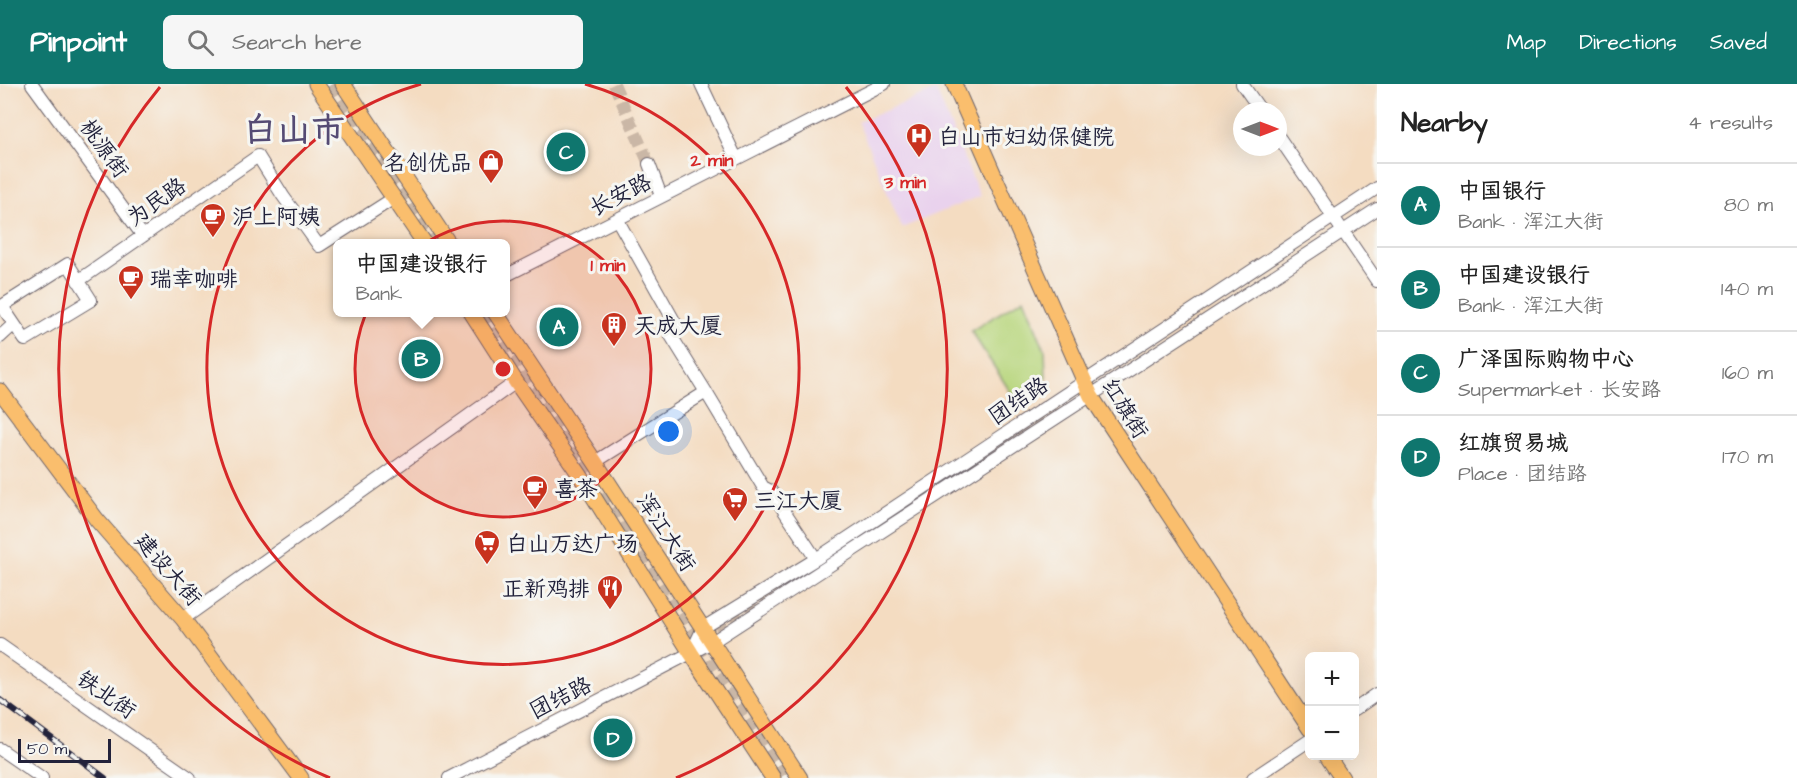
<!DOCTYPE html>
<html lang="en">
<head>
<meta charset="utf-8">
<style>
	body { margin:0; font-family:"Architects Daughter","LXGW WenKai TC",sans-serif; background:#f6f6f6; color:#222 }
	.controls { position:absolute; right:18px; bottom:18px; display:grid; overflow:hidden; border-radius:9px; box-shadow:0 6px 24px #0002 }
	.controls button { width:54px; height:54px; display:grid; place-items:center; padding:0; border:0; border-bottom:2px solid #e0e0e0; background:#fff; color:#222; font:30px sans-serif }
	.compass { position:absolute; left:1233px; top:18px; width:54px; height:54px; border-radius:50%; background:#fff; box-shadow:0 6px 24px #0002; rotate:90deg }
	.scale { position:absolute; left:18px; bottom:15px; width:93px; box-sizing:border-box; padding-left:6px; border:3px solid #22223b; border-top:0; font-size:16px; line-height:21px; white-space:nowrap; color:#22223b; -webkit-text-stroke:4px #f6f6f2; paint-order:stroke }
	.you { position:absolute; left:669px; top:348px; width:21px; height:21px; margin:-15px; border:4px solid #fff; border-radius:50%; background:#1a73e8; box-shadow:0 0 0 9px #1a73e833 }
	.badge { display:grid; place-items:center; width:39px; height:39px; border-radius:50%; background:#0f766e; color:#fff; font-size:20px; font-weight:700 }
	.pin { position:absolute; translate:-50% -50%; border:3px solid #fff; box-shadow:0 2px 6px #0006 }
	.popup { position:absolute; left:333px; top:155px; width:177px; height:78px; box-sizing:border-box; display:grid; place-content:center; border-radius:9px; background:#fff; filter:drop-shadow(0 2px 4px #0005); font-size:20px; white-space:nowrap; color:#767676 }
	.popup b { font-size:22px; color:#222 }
	.popup::after { content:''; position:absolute; left:50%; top:100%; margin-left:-12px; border:12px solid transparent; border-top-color:#fff }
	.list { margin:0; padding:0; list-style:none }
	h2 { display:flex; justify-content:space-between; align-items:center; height:78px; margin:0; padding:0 24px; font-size:26px }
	h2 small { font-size:20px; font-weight:400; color:#767676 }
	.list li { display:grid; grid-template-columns:39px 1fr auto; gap:18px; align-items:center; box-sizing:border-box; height:84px; padding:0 24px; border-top:2px solid #e0e0e0 }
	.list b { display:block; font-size:22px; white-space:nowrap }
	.list p { margin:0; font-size:20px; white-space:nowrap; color:#767676 }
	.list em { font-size:20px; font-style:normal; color:#767676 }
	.icon { flex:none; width:33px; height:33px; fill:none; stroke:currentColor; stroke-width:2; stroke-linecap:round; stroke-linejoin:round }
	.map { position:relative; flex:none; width:1377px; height:694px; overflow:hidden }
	header { display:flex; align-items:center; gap:36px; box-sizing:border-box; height:84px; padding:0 30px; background:#0f766e; color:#fff }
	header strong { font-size:28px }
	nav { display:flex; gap:33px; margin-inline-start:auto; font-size:21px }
	.search { width:420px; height:54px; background:#f6f6f6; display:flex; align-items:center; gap:15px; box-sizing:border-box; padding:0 21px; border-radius:9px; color:#767676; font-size:22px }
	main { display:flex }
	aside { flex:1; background:#fff }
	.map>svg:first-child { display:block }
</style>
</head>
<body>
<header>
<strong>Pinpoint</strong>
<div class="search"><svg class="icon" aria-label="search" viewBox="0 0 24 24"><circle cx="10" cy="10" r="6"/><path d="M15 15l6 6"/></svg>Search here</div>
<nav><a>Map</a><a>Directions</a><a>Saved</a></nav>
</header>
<main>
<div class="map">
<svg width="1377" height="694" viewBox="0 0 1377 694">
	<rect width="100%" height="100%" fill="#f6f6f2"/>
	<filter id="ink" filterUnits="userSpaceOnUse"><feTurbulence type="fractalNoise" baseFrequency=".0167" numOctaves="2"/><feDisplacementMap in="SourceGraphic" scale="12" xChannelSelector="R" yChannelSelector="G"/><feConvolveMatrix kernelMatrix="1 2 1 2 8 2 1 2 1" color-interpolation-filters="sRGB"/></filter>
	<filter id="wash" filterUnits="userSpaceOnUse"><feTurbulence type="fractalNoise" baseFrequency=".008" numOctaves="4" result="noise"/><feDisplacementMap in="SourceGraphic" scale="24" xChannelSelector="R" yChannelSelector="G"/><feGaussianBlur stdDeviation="1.35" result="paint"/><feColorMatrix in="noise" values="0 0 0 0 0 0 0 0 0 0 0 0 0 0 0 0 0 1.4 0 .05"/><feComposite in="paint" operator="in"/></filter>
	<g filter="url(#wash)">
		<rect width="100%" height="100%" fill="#f4dcc1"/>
		<path fill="#e9d2ed" d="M 936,6 L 980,112 L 902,144 L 858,38 Z"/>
		<path fill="#b8d67d" stroke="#6d7c5c" stroke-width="1.5" d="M 1024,214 L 1045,267 L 1046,294 L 1013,312 L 971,247 Z"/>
	</g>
	<g filter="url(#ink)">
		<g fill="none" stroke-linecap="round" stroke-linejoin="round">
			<path stroke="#cab7a6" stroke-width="12" stroke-dasharray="12 6" stroke-linecap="butt" d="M 332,0 L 439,160
				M 614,0 L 649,80
				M 484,228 L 788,694
				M 957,389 L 1062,320
				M 701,556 L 812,484"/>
			<defs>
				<path id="minor" d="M 32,0 L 143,152
					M 701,0 L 736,74
					M 1242,0 L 1261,27
					M 1278,52 L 1377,197
					M 649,80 L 661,112
					M 617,135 L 678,244 L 670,250 L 706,308
					M 68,180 L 91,216 L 25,256 L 2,222 Z
					M 505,192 L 884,0
					M 78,197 L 258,72 L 283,112 L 319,162 L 394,114
					M 0,253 L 14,240
					M 595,378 L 706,308 L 763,403 L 771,407 L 816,475
					M 183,535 L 516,298
					M 0,561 L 190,694
					M 691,569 L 703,544 L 816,475 L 1377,104
					M 1354,626 L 1377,610
					M 0,665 L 42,694
					M 449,694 L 712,558 L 1377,125
					M 1253,694 L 1310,656"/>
				<path id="major" d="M 316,0 L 425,160
					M 343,0 L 449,160
					M 954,0 L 1091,312 L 1310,645
					M 471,228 L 516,298 L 580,391 L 691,569 L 773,694
					M 495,228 L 595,378 L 800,694
					M 0,307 L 97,436 L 183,535 L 301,694
					M 1327,672 L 1342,694"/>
			</defs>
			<use href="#minor" stroke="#6c636a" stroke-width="14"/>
			<use href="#major" stroke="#6c636a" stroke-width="17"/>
			<use href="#minor" stroke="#fff" stroke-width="12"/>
			<use href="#major" stroke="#fabe6d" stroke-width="15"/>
			<defs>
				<path id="rail" d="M 0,616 L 105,694"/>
			</defs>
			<use href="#rail" stroke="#22223b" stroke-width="6"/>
			<use href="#rail" stroke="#f6f6f2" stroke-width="4" stroke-dasharray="11" stroke-linecap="butt"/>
		</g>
	</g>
	<circle cx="503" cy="285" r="148" fill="#d62828" fill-opacity=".12"/>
	<g fill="none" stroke="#d62828" stroke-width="3">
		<circle cx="503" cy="285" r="148"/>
		<path d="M585 0A296 296 0 1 1 421 0"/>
		<path d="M330 694A444 444 0 0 1 160 3M846 3A444 444 0 0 1 676 694"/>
	</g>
	<defs>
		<symbol id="hospital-pin" viewBox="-11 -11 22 30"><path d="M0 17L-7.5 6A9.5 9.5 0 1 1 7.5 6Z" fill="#c8321e" stroke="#f6f6f2"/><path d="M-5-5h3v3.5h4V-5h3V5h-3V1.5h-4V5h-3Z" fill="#fff"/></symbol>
		<symbol id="shop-pin" viewBox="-11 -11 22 30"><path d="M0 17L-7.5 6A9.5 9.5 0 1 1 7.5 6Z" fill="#c8321e" stroke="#f6f6f2"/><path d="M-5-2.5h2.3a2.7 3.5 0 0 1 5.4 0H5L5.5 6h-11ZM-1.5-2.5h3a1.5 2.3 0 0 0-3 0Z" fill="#fff"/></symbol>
		<symbol id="cafe-pin" viewBox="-11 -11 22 30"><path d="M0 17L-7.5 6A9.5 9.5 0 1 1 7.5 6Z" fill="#c8321e" stroke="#f6f6f2"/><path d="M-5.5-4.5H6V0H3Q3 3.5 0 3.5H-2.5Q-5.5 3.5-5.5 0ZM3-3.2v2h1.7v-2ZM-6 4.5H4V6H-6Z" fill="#fff"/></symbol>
		<symbol id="building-pin" viewBox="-11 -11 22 30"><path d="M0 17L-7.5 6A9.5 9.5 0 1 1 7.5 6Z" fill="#c8321e" stroke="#f6f6f2"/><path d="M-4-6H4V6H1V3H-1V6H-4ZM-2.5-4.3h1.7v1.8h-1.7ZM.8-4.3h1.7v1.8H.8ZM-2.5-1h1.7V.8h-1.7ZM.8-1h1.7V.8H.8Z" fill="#fff"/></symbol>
		<symbol id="supermarket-pin" viewBox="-11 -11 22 30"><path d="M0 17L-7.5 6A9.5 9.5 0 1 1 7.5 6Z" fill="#c8321e" stroke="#f6f6f2"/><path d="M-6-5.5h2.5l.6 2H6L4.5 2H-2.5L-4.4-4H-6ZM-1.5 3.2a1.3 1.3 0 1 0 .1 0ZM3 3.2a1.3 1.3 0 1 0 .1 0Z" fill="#fff"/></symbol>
		<symbol id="restaurant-pin" viewBox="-11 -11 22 30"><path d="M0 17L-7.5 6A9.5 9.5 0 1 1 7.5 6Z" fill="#c8321e" stroke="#f6f6f2"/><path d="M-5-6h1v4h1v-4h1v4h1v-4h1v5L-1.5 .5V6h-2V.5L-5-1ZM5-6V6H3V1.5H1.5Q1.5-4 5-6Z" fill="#fff"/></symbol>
	</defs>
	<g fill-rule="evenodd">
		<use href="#hospital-pin" x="904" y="37" width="30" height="40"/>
		<use href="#shop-pin" x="476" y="63" width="30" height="40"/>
		<use href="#cafe-pin" x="198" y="117" width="30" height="40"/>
		<use href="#cafe-pin" x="116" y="179" width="30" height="40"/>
		<use href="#building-pin" x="599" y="226" width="30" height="40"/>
		<use href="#cafe-pin" x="520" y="389" width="30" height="40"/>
		<use href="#supermarket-pin" x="720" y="401" width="30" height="40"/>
		<use href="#supermarket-pin" x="472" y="444" width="30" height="40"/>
		<use href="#restaurant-pin" x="595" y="489" width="30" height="40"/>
	</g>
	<g text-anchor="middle" stroke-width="6" stroke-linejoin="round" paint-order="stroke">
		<g font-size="22" fill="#22223b" stroke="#f6f6f2" text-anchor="start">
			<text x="938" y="60">白山市妇幼保健院</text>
			<text x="472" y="86" text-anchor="end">名创优品</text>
			<text x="232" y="140">沪上阿姨</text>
			<text x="150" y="202">瑞幸咖啡</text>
			<text x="634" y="249">天成大厦</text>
			<text x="554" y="412">喜茶</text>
			<text x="754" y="424">三江大厦</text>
			<text x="506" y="467">白山万达广场</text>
			<text x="590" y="512" text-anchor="end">正新鸡排</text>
		</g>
		<g font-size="22" fill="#22223b" stroke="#f6f6f2">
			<text transform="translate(105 64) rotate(54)" y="8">桃源街</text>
			<text transform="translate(620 110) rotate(-27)" y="8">长安路</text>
			<text transform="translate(156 117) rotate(-35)" y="8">为民路</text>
			<text transform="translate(1018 316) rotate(-34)" y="8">团结路</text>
			<text transform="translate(1126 324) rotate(58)" y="8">红旗街</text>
			<text transform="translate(667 448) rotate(57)" y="8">浑江大街</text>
			<text transform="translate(169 485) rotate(49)" y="8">建设大街</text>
			<text transform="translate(107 610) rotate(35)" y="8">铁北街</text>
			<text transform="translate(560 613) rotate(-27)" y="8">团结路</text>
		</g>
		<g font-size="34" font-weight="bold" fill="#554b74" stroke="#f6f6f2">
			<text x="294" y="57">白山市</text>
		</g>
	</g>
	<circle cx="503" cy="285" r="9" fill="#d62828" stroke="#f6f6f2" stroke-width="3"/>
	<g font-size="18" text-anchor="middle" font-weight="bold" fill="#d62828" stroke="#f6f6f2" stroke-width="6" stroke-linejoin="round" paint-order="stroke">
		<text x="712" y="82">2 min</text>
		<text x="905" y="104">3 min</text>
		<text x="608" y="187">1 min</text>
	</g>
</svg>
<div class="controls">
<button>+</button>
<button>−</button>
</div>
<svg class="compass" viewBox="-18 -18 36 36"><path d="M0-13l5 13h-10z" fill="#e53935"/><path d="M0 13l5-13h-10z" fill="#767676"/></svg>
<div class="scale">50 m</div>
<div class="you"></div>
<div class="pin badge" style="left:559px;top:243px">A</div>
<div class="pin badge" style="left:421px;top:275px">B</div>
<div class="popup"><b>中国建设银行</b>Bank</div>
<div class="pin badge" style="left:566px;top:68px">C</div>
<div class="pin badge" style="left:613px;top:654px">D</div>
</div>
<aside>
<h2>Nearby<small>4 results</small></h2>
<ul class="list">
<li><span class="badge">A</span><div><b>中国银行</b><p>Bank · 浑江大街</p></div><em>80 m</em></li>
<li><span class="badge">B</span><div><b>中国建设银行</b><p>Bank · 浑江大街</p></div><em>140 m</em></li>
<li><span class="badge">C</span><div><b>广泽国际购物中心</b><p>Supermarket · 长安路</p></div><em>160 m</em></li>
<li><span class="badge">D</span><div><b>红旗贸易城</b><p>Place · 团结路</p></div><em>170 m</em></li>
</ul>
</aside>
</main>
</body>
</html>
